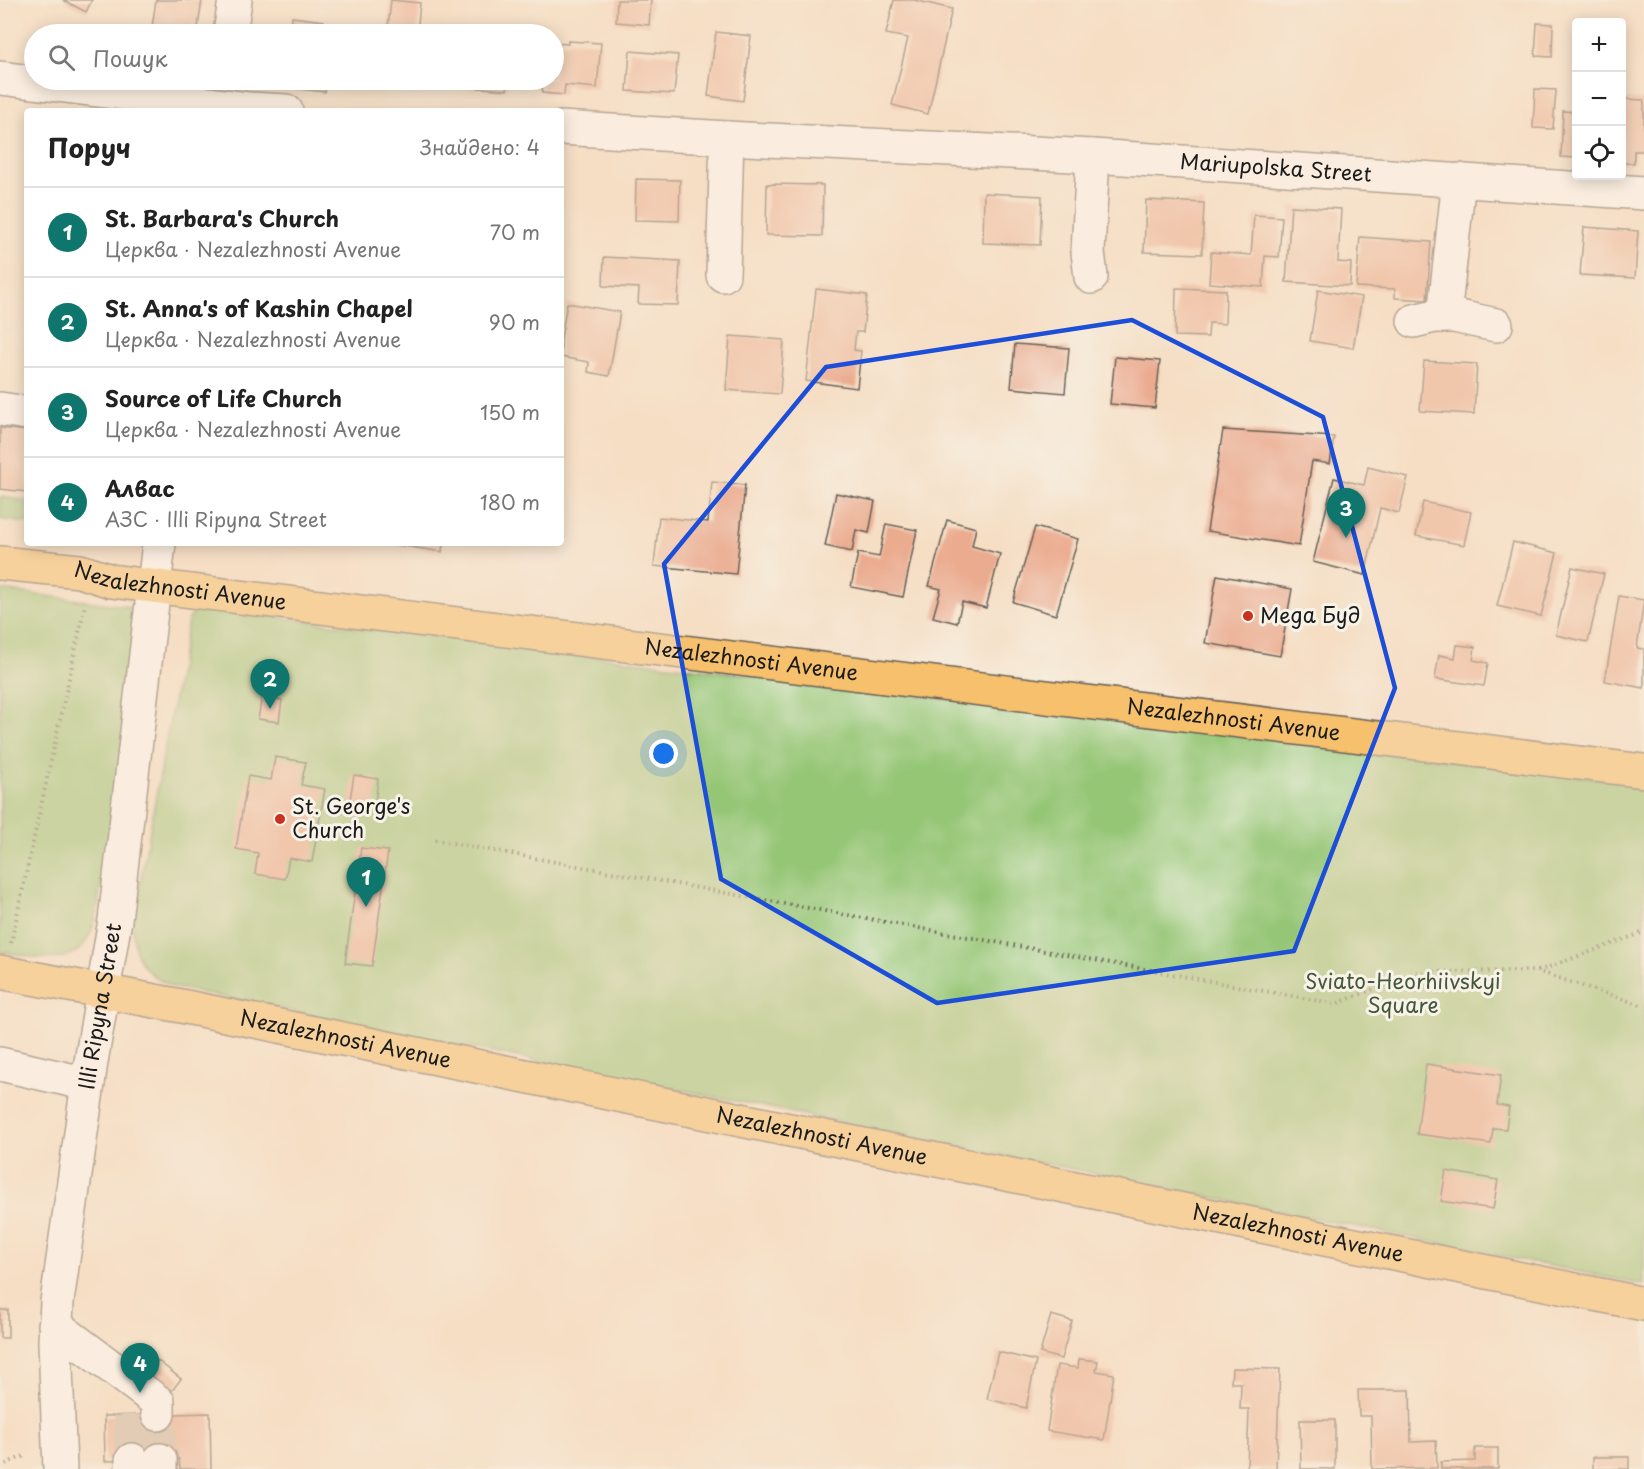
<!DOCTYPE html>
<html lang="uk">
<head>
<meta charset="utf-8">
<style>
	body { margin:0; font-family:"Playpen Sans",sans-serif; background:#f6f6f6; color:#222 }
	.controls { position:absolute; right:18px; top:18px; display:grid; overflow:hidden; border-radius:6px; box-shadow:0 3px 15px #0003 }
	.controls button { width:54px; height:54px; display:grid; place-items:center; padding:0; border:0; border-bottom:2px solid #e0e0e0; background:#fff; color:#222; font:30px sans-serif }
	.you { position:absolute; left:664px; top:754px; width:21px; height:21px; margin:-15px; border:4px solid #fff; border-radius:50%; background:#1a73e8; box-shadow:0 0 0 9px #1a73e833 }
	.badge { display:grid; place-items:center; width:39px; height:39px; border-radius:50%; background:#0f766e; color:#fff; font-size:20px; font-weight:700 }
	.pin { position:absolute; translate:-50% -50px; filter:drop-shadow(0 2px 3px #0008) }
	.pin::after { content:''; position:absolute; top:32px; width:21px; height:18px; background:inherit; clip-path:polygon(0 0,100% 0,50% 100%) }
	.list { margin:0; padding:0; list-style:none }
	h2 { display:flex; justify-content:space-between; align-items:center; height:78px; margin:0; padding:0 24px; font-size:26px }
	h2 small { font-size:20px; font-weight:400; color:#767676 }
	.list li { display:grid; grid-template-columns:39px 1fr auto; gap:18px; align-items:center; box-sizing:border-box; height:90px; padding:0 24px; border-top:2px solid #e0e0e0 }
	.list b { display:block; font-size:22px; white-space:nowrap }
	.list p { margin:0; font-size:20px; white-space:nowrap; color:#767676 }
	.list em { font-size:20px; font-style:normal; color:#767676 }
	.icon { flex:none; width:33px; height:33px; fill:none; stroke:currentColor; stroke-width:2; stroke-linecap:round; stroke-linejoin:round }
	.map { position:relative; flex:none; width:1644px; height:1469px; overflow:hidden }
	.search { position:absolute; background:#fff; box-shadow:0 3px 15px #0003; left:24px; top:24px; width:540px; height:66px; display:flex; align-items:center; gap:15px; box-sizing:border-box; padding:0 21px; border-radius:33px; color:#767676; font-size:22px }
	.panel { position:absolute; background:#fff; box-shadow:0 3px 15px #0003; left:24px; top:108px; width:540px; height:438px; border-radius:6px }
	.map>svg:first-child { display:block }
</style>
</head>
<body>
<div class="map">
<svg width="1644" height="1469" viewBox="0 0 1644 1469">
	<rect width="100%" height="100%" fill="#f7f3e8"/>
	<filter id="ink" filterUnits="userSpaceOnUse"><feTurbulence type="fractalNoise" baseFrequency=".0167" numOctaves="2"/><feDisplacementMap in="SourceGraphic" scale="12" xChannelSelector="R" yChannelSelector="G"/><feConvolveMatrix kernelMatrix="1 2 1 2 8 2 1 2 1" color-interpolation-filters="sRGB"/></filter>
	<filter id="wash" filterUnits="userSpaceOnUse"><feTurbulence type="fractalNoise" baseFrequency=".008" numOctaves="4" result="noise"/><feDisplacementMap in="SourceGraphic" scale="24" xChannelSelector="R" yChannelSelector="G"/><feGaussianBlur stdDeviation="1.35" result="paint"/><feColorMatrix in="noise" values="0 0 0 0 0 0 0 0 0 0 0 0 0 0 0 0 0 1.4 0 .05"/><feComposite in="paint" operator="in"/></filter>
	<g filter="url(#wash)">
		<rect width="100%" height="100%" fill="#f5dec4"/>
		<path fill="#95c676" stroke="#587149" stroke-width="1.5" d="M 0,497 L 27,501 L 27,523 L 0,519 Z
			M 0,590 L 125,606 C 141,611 138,619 139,634 L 96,918 C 93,925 91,934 87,940 C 69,970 27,956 0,951 Z
			M 200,608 L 1644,784 L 1644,1285 L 173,987 C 142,973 132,956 133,922 L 188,621 L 193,613 Z"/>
		<g id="blocks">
			<path fill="#ebab8f" d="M 63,0 L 92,0 L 86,12 Z
				M 156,0 L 202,0 L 197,34 L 151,34 Z
				M 391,0 L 420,3 L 417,34 L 380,34 L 381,27 L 388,28 Z
				M 617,0 L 651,0 L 649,25 L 616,22 Z
				M 894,0 L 914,0 L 952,9 L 928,114 L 892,105 L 908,38 L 886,34 Z
				M 292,17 L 324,21 L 322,34 L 281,34 L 282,30 L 291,31 Z
				M 1537,23 L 1553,24 L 1552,57 L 1535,56 Z
				M 716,32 L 751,36 L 743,101 L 708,96 Z
				M 568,41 L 601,43 L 597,88 L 565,85 L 564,95 L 542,93 L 543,80 L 554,80 L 554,43 L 568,44 Z
				M 630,51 L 678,55 L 674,94 L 627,91 Z
				M 276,80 L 327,80 L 325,92 L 275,86 Z
				M 382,80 L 412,80 L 412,84 L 382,81 Z
				M 456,80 L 508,80 L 507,90 L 455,86 Z
				M 1535,89 L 1556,90 L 1553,129 L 1533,128 Z
				M 1623,99 L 1644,100 L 1644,151 L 1634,151 L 1634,163 L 1622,163 Z
				M 1563,111 L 1576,112 L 1576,158 L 1561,157 Z
				M 636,179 L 680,180 L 679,221 L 635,220 Z
				M 767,184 L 823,185 L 822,236 L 766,235 Z
				M 984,193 L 1042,196 L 1040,245 L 983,243 Z
				M 1146,200 L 1204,203 L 1202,254 L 1144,252 Z
				M 1291,206 L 1341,209 L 1338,262 L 1351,263 L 1350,286 L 1286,282 Z
				M 1254,215 L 1282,217 L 1279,257 L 1265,256 L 1263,287 L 1209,283 L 1211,252 L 1251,255 Z
				M 1584,227 L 1638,231 L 1635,278 L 1580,275 Z
				M 1360,237 L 1431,242 L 1427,300 L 1395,298 L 1395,289 L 1356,287 Z
				M 604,257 L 680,261 L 678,305 L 638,304 L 639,288 L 603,286 Z
				M 1176,288 L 1226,290 L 1225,324 L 1209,323 L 1208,337 L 1175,336 Z
				M 816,289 L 867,295 L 863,332 L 856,332 L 855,340 L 854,350 L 861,351 L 857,388 L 806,381 Z
				M 1318,290 L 1362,297 L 1353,348 L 1310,341 Z
				M 567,303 L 620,312 L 609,376 L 588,372 L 589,362 L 561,357 L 561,339 Z
				M 730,336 L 784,340 L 780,394 L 726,390 Z
				M 1015,344 L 1069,348 L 1065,393 L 1011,388 Z
				M 1115,357 L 1160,361 L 1155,408 L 1110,404 Z
				M 1424,361 L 1477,364 L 1474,414 L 1420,411 Z
				M 0,428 L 27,431 L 27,492 L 0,489 Z
				M 1223,430 L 1334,437 L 1330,464 L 1312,461 L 1299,546 L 1207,531 Z
				M 1368,467 L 1408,477 L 1399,513 L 1380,508 L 1365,575 L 1313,562 L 1334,478 L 1364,485 Z
				M 712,482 L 745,485 L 736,574 L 654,566 L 659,517 L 708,522 Z
				M 836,493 L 875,501 L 869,533 L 856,530 L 852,552 L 825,546 Z
				M 1423,502 L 1471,512 L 1464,545 L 1416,536 Z
				M 947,520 L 976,528 L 972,546 L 1000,554 L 986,608 L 962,602 L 957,623 L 933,617 L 941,589 L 929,586 Z
				M 886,524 L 917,530 L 903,597 L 851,587 L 858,553 L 879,557 Z
				M 1035,527 L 1078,539 L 1056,615 L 1013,602 Z
				M 1513,542 L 1557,553 L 1541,616 L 1497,606 Z
				M 392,543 L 443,543 L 442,552 L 392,544 Z
				M 1572,567 L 1604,574 L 1588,642 L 1556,635 Z
				M 1217,575 L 1292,589 L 1280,656 L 1205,643 Z
				M 1619,596 L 1644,600 L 1637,648 L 1644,649 L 1644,688 L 1605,681 Z
				M 1457,645 L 1475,647 L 1473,660 L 1488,663 L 1484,686 L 1435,679 L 1439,655 L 1455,658 Z
				M 262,696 L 282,700 L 279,722 L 258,719 Z
				M 275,757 L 306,762 L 301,785 L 325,789 L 312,862 L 289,858 L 285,879 L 255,874 L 258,853 L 236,849 L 248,776 L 271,780 Z
				M 354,775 L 378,779 L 374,810 L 349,806 Z
				M 361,848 L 388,851 L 372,966 L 345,963 Z
				M 1426,1064 L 1501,1075 L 1497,1105 L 1509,1107 L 1506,1129 L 1493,1128 L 1491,1144 L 1417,1134 Z
				M 1446,1171 L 1498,1180 L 1493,1209 L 1441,1201 Z
				M 0,1310 L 8,1310 L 8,1338 L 0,1338 Z
				M 1051,1315 L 1072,1321 L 1061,1359 L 1040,1353 Z
				M 998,1352 L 1036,1361 L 1026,1408 L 987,1399 Z
				M 1079,1359 L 1098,1361 L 1096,1371 L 1114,1374 L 1104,1440 L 1047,1431 L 1057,1365 L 1078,1368 Z
				M 157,1360 L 181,1379 L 167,1397 L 143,1377 Z
				M 1232,1368 L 1280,1369 L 1276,1469 L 1247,1469 L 1249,1409 L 1240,1409 L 1241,1383 L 1231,1383 Z
				M 1358,1390 L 1410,1390 L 1411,1442 L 1436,1441 L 1437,1468 L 1372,1469 L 1371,1416 L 1359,1416 Z
				M 210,1413 L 211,1469 L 180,1469 L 179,1459 L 105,1461 L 104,1416 Z
				M 1300,1420 L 1335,1420 L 1335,1469 L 1301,1469 Z
				M 1475,1448 L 1498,1448 L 1498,1469 L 1441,1469 L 1441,1462 L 1475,1461 Z
				M 1593,1457 L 1629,1457 L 1629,1469 L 1593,1469 Z"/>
		</g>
	</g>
	<g filter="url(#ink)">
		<use href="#blocks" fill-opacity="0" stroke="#686057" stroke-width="1.5"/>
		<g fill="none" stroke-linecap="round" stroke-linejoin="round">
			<path stroke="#cab7a2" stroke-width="33" stroke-dasharray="33 16" stroke-linecap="butt" d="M 158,1414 L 160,1460
				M 130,1415 L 132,1460"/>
			<defs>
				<g id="minor">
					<path d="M 230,34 L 235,0"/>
					<path d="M 0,78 L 250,109 L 286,111"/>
					<path id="s1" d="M 561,128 L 727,138 L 1093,156 L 1644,193"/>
					<path d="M 723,275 L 727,138"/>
					<path d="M 1091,277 L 1088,252 L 1093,156"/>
					<path d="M 1444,316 L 1459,180"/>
					<path d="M 1414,321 L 1435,316 L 1454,316 L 1496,325"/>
					<path d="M 0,409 L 27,413"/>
					<path d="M 0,1064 L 88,1084"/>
					<path d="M 55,1325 L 158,1402 L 158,1414"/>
					<path d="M 132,1460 L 132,1469"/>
					<path d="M 160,1460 L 160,1469"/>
					<path id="s2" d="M 60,1469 L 55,1342 L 57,1302 L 91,1062 L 115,920 L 159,543"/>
				</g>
				<g id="major">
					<path id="s3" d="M 0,563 L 80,571 L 111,581 L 1644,771"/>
					<path id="s4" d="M 0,972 L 176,1005 L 1644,1304"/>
				</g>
			</defs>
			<use href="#minor" stroke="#686057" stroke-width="36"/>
			<use href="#major" stroke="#686057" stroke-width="36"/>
			<path stroke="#686057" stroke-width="4" stroke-dasharray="1.5 4.5" stroke-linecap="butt" d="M 435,840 L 1336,1004 L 1416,972 L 1537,971 L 1644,1006
				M 11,943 L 85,605
				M 1538,971 L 1644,932
				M 0,1466 L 27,1455"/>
			<use href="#minor" stroke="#fff" stroke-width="33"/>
			<use href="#major" stroke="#f7c06c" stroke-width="33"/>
		</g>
	</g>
	<path d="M0 0H1644V1469H0ZM 1132,320 L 1323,417 L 1395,688 L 1294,951 L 937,1003 L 721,879 L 664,564 L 826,367 Z" fill="#f5dec4" fill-opacity=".55" fill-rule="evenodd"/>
	<path fill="none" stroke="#1d4ed8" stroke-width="4.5" stroke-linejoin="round" d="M 1132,320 L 1323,417 L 1395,688 L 1294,951 L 937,1003 L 721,879 L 664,564 L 826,367 Z"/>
	<g fill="#c8321e" stroke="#f7f3e8" stroke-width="2">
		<circle cx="1248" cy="616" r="6"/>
		<circle cx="280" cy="819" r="6"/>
	</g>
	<g text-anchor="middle" stroke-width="6" stroke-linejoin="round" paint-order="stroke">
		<g font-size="21" fill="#1c1c1c" stroke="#f7f3e8">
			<text dy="7" stroke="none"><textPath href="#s1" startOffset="716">Mariupolska Street</textPath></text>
			<text dy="7" stroke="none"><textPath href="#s3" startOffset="182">Nezalezhnosti Avenue</textPath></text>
			<text dy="7" stroke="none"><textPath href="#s3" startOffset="758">Nezalezhnosti Avenue</textPath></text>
			<text dy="7" stroke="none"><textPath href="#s3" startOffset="1244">Nezalezhnosti Avenue</textPath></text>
			<text dy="7" stroke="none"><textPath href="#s2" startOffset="466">Illi Ripyna Street</textPath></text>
			<text dy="7" stroke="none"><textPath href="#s4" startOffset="352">Nezalezhnosti Avenue</textPath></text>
			<text dy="7" stroke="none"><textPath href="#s4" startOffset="838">Nezalezhnosti Avenue</textPath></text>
			<text dy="7" stroke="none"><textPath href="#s4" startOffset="1324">Nezalezhnosti Avenue</textPath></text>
		</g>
		<g font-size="21" fill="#1c1c1c" stroke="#f7f3e8" text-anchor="start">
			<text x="1260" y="623">Mega Буд</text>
			<text x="292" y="814">St. George's<tspan x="292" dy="24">Church</tspan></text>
		</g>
		<g font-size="21" fill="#46583c" stroke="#f7f3e8">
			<text x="1403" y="989">Sviato-Heorhiivskyi<tspan x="1403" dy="24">Square</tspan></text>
		</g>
	</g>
</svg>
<div class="controls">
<button>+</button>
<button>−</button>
<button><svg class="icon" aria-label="locate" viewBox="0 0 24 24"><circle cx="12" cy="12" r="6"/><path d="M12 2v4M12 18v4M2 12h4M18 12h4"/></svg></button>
</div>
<div class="you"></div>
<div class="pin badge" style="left:366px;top:907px">1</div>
<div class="pin badge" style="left:270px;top:709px">2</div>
<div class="pin badge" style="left:1346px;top:538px">3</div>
<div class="pin badge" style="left:140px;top:1393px">4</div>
<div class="search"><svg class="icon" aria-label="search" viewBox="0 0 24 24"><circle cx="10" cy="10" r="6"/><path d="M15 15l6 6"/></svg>Пошук</div>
<section class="panel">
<h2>Поруч<small>Знайдено: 4</small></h2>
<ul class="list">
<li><span class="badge">1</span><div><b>St. Barbara's Church</b><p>Церква · Nezalezhnosti Avenue</p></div><em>70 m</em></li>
<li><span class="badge">2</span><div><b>St. Anna's of Kashin Chapel</b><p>Церква · Nezalezhnosti Avenue</p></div><em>90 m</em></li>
<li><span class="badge">3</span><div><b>Source of Life Church</b><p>Церква · Nezalezhnosti Avenue</p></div><em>150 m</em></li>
<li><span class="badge">4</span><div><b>Алвас</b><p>АЗС · Illi Ripyna Street</p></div><em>180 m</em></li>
</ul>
</section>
</div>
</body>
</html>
